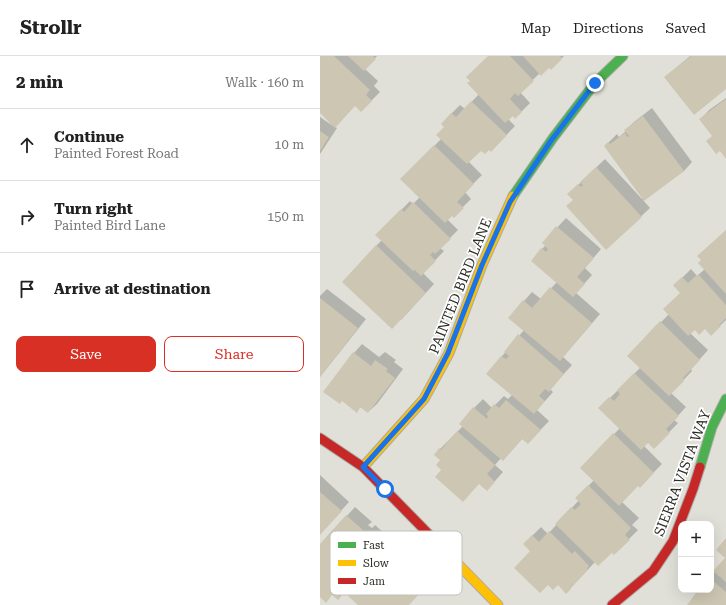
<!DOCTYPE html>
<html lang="en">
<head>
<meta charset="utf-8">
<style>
	body { margin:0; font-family:"Roboto Serif",serif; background:#f2f2f2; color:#222 }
	.controls { position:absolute; right:12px; bottom:12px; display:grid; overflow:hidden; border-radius:8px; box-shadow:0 4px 16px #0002 }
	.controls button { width:36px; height:36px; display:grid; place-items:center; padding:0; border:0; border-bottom:1px solid #e0e0e0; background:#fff; color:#222; font:20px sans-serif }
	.stop { position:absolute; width:12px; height:12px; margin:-9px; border:3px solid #1a73e8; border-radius:50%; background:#fff }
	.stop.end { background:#1a73e8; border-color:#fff; box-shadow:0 1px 4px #0008 }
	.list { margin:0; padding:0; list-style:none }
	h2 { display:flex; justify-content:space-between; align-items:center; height:52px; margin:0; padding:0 16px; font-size:17px }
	h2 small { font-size:13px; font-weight:400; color:#767676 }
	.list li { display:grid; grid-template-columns:26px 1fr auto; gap:12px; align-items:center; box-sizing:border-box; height:72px; padding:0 16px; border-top:1px solid #e0e0e0 }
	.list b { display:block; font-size:15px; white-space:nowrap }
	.list p { margin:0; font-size:13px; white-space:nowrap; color:#767676 }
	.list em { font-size:13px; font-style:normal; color:#767676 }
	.actions { display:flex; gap:8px; padding:12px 16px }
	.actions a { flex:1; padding:9px 0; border:1px solid #d93025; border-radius:8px; text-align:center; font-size:14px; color:#d93025 }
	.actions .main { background:#d93025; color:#fff }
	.icon { flex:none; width:22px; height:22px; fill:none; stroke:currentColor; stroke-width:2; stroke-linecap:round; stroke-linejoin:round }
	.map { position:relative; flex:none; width:406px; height:549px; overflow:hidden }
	header { display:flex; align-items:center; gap:24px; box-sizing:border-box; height:56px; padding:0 20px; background:#fff; border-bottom:1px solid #e0e0e0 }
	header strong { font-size:19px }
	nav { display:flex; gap:22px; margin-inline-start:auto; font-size:14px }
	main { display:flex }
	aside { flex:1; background:#fff }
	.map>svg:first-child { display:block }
</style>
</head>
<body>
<header>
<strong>Strollr</strong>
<nav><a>Map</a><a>Directions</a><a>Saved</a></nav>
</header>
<main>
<aside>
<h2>2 min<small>Walk · 160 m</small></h2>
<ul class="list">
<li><svg class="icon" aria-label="ahead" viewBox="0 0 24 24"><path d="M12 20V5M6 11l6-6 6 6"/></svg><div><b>Continue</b><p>Painted Forest Road</p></div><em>10 m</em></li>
<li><svg class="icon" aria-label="right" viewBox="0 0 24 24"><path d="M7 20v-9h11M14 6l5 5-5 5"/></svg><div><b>Turn right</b><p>Painted Bird Lane</p></div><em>150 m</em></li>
<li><svg class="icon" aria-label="arrive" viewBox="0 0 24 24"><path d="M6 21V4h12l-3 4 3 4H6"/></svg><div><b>Arrive at destination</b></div></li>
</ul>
<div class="actions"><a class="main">Save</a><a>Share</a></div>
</aside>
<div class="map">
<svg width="406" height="549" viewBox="0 0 406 549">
	<rect width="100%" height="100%" fill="#e0e0d9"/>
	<path fill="#0003" d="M 0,0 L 57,0 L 45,13 L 58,25 L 54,30 L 60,36 L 50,46 L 35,49 L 15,71 L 17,72 L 0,98 L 0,61 L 13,70 L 0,56 Z
		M 169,0 L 244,0 L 231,13 L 229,11 L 220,17 L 200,36 L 210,47 L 195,62 L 193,59 L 188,63 L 195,70 L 171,95 L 169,93 L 161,93 L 148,105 L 162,119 L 145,136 L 151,143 L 134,160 L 132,158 L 127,163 L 138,174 L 120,192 L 124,195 L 103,217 L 114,228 L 81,264 L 56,190 L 62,184 L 57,179 L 90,145 L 93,148 L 100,141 L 82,123 L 121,83 L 125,71 L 122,68 L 132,57 L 140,49 L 145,53 L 159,38 Z
		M 370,0 L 406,0 L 406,32 L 345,21 Z
		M 406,42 L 406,102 L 393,79 L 381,63 L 389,54 Z
		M 332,52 L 372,106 L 364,115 L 323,144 L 330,152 L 286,193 L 254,144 L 257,130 L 285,103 L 322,143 L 323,142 L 285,90 L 297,78 L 299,81 L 306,75 L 306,74 L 314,66 Z
		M 246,162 L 281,193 L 265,212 L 272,219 L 256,237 L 280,258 L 243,301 L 252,309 L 230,333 L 233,336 L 217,354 L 229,365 L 208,387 L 203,382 L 183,404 L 181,402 L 175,409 L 183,416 L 167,434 L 159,427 L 143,445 L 122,414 L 121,404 L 115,398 L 143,370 L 154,352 L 163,343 L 172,352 L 184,340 L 188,343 L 192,339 L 167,318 L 204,274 L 190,261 L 212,236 L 221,243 L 237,226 L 222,193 L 226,189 L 223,187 Z
		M 406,174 L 406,264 L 391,278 L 385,272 L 375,272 L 370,277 L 388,294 L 371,313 L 372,315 L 351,337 L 366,351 L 354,364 L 358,367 L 334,392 L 328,386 L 324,390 L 342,408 L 328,422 L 318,429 L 302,446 L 319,462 L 312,469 L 318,474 L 294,498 L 292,496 L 275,506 L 246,537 L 204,488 L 221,471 L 228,478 L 259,444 L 257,442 L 274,424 L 261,412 L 300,372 L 280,352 L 321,311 L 308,300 L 349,258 L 361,237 L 354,230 L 371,213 L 377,220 L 385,213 Z
		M 7,233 L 46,263 L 0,321 L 0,240 Z
		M 42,288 L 59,301 L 65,296 L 76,304 L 74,306 L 83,313 L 57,348 L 48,356 L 41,351 L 36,355 L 34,297 Z
		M 0,419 L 29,446 L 0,478 Z
		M 35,451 L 52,466 L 48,469 L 52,472 L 55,469 L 64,477 L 60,482 L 67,488 L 26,534 L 0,540 L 0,489 Z
		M 80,485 L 95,500 L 87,509 L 91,512 L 97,506 L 106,514 L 103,517 L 110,525 L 88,549 L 40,549 L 72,494 Z
		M 406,502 L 406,549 L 368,549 L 380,534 L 391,534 L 391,520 Z"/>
	<path fill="#cdc6b2" d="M 0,0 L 14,0 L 50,34 L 46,39 L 52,45 L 41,56 L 35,50 L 15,72 L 0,57 Z
		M 28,0 L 53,0 L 56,3 L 44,15 Z
		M 168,0 L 190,0 L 214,25 L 198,40 L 195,37 L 190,43 L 202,56 L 195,63 L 193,60 L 185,67 L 147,27 L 150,25 L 146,21 Z
		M 203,0 L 240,0 L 242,3 L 231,14 L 229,12 L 221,20 Z
		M 371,0 L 406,0 L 406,33 L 374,59 L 344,21 Z
		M 406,43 L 406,103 L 400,95 L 396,98 L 386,85 L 392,80 L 379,63 Z
		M 151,45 L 187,79 L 171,96 L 169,94 L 165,98 L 161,95 L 147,108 L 116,79 L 124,71 L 121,68 L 131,57 L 136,61 Z
		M 323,60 L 364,115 L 324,145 L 284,90 L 288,86 L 290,88 L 305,77 L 307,81 L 309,80 L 304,74 Z
		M 0,75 L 9,81 L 0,95 Z
		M 114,89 L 154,128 L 137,146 L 144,152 L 134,162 L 132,160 L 125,167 L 80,123 Z
		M 276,111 L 322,161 L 286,194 L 246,150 L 253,144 L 247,138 L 258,128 L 261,131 L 263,129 L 260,126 Z
		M 93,146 L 131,183 L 115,198 L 113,196 L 110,199 L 116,205 L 101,220 L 95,214 L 93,215 L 55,179 L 81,153 L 84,156 Z
		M 236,170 L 274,202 L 257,221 L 265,228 L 253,241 L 211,205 L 221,192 L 226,196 L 228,193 L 222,187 Z
		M 406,174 L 406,238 L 378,207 L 381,204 L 377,200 Z
		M 56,189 L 106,237 L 72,273 L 22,226 Z
		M 378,218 L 406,249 L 406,262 L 399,269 L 401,270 L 391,280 L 385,273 L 379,279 L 375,274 L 368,280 L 343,253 L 360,237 L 353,229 L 362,221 L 368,227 Z
		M 230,231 L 272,267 L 240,305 L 188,262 L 203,244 L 212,252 Z
		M 0,242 L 38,272 L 0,321 Z
		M 340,265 L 380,304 L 363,322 L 364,325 L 349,340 L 307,300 Z
		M 198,278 L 244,318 L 229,336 L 225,333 L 219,340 L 225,345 L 214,358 L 166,318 L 181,300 L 186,303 L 189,300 L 184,296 Z
		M 33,296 L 51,310 L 55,304 L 68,313 L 66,315 L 75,322 L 48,357 L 40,351 L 37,357 L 22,345 L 20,348 L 3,336 Z
		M 314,317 L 359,360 L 346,373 L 350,377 L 334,393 L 328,387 L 321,394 L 278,352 L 289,341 L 294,345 L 300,338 L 297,334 Z
		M 186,344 L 221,374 L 208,388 L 202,383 L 183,405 L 139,368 L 153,351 L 167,363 L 168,360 L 166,358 L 174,348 L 179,352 Z
		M 137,375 L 175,409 L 167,418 L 175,426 L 167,435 L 159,428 L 143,446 L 115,421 L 121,414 L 116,409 L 120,404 L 114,399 L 119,392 L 121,394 Z
		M 293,377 L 334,417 L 320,432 L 318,430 L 299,450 L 260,412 Z
		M 268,429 L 311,472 L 305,479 L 310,484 L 294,499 L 292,497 L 278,510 L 235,468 L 251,451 L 255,454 L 261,448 L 255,442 Z
		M 0,436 L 22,455 L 0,479 Z
		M 26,459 L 44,475 L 41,478 L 43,480 L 46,476 L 57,486 L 52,491 L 59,498 L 18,544 L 12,539 L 6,547 L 0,541 L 0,488 Z
		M 229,475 L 252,498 L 255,495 L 269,510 L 267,512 L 268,514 L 250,532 L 251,533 L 246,538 L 238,529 L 233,534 L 228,529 L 220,537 L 194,512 L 210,495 L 203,488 L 212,479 L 219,486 Z
		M 406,482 L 406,526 L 393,515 L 405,502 L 396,494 Z
		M 71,493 L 88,509 L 79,518 L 82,520 L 88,514 L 98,523 L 95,527 L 103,534 L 89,549 L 38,549 L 28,540 Z
		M 391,523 L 406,536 L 406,549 L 367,549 L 378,534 L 391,534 Z"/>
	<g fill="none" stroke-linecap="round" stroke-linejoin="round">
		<defs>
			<path id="fast" d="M 193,140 L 233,82 L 275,27 L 303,0
				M 380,411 L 392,371 L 406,343"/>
			<path id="slow" d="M 43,411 L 104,343 L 129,297 L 162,209 L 193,140
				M 134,504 L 178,549"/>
			<path id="jam" d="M 0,382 L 43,411 L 134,504
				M 292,549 L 333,515 L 353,485 L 373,433 L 380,411"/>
		</defs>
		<use href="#fast" stroke="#aaaaa4" stroke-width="11"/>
		<use href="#slow" stroke="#aaaaa4" stroke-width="11"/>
		<use href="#jam" stroke="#aaaaa4" stroke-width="11"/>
		<use href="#fast" stroke="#4caf50" stroke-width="9"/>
		<use href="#slow" stroke="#ffc107" stroke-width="9"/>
		<use href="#jam" stroke="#c62828" stroke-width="9"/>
	</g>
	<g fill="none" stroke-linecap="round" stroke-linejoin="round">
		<path stroke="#1a73e8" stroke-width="5" d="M 65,433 L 43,411 L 104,343 L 128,297 L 162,209 L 190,146 L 230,86 L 275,27"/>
	</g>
	<g text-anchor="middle" stroke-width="3.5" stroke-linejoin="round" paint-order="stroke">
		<g font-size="14" fill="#2c2c27" stroke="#fff">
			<text transform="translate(140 230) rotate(-68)" y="5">PAINTED BIRD LANE</text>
			<text transform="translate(362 417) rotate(-69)" y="5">SIERRA VISTA WAY</text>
		</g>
	</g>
	<rect x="10" y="475" width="132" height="64" rx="6" fill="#fff" stroke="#c0c0be" stroke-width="1"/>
	<rect x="18" y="486" width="18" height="6" fill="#4caf50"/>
	<rect x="18" y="504" width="18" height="6" fill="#ffc107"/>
	<rect x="18" y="522" width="18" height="6" fill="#c62828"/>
	<g font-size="11" fill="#2c2c27">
		<text x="43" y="493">Fast</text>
		<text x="43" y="511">Slow</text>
		<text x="43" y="529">Jam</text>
	</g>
</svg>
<div class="controls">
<button>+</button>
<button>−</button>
</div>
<div class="stop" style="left:65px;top:433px"></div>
<div class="stop end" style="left:275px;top:27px"></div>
</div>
</main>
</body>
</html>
